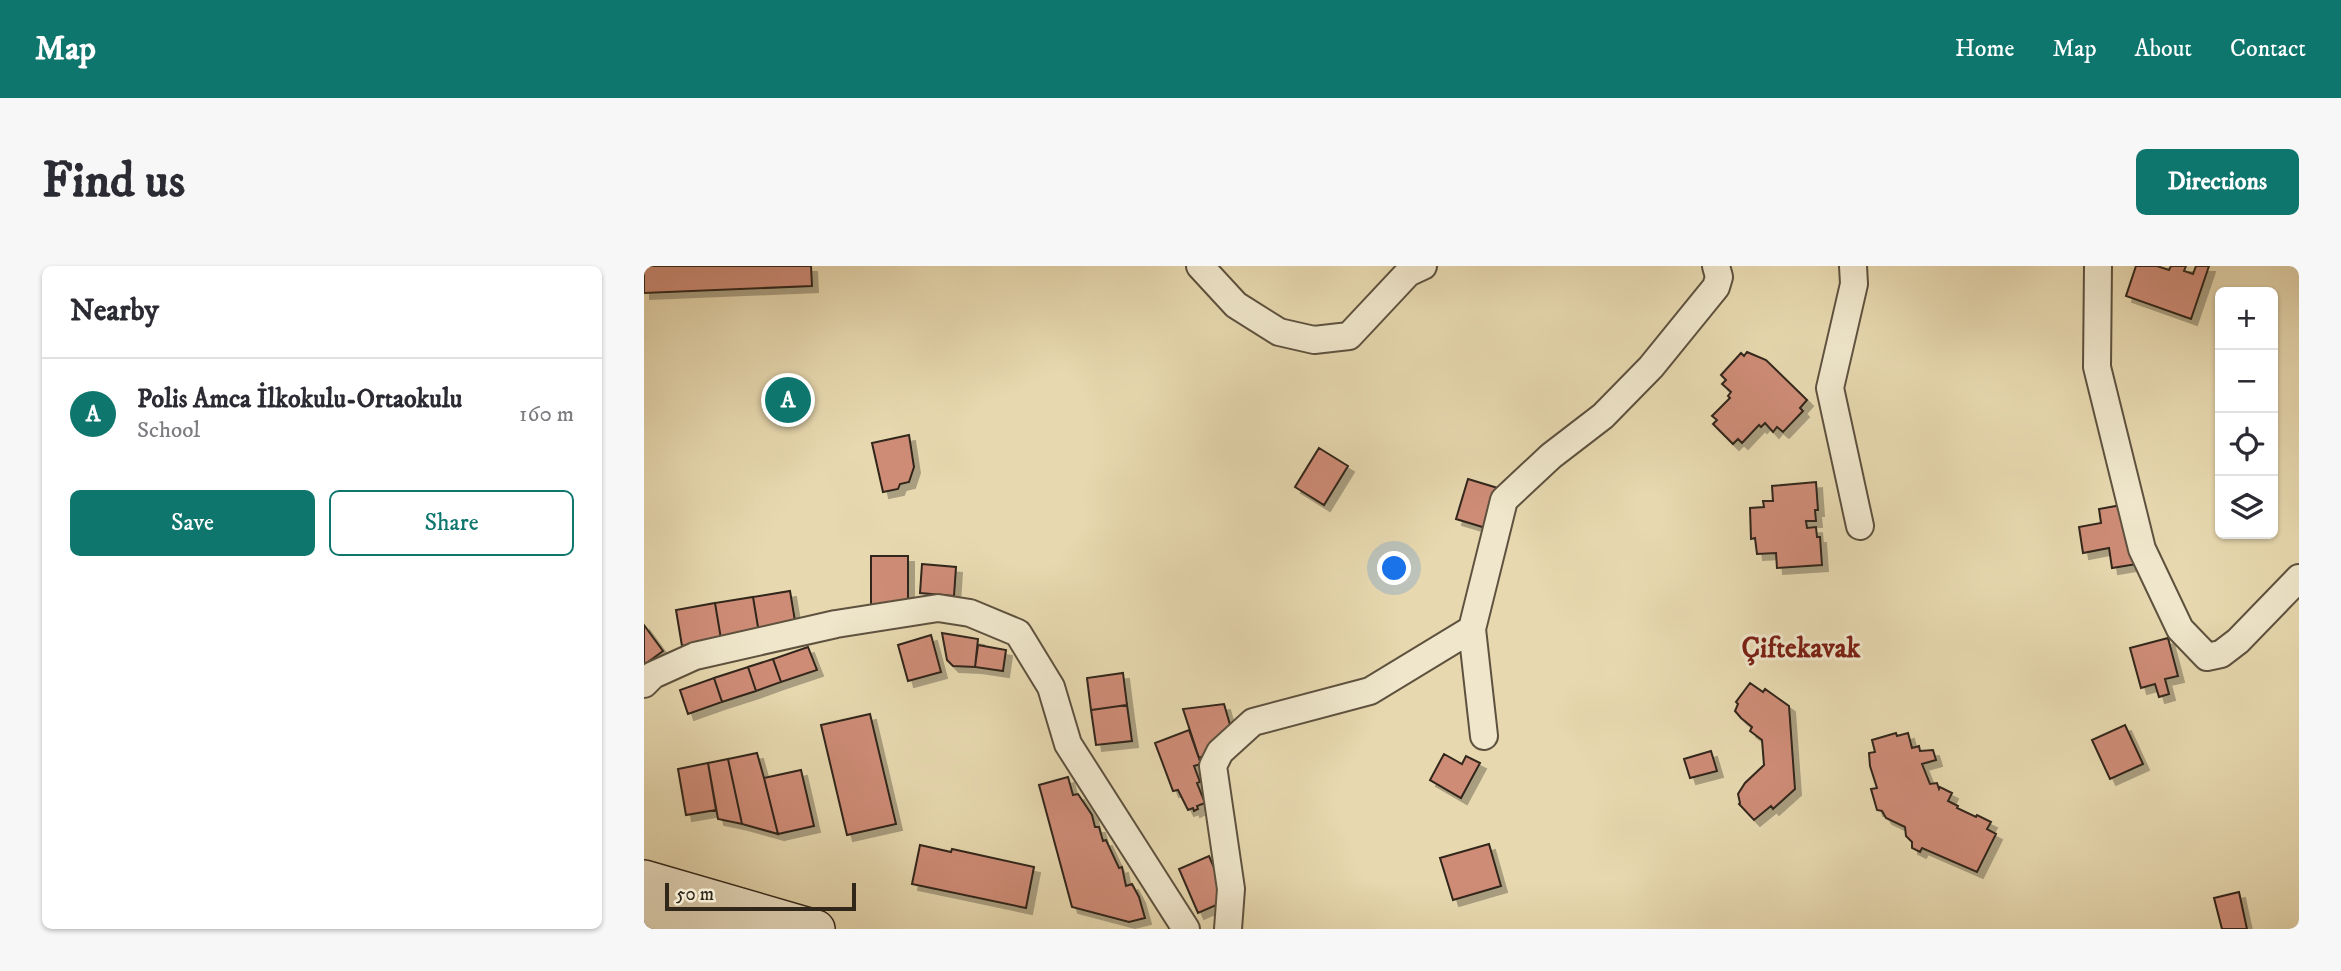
<!DOCTYPE html>
<html lang="en">
<head>
<meta charset="utf-8">
<style>
	body { margin:0; font-family:"IM FELL DW Pica",serif; background:#f7f7f7; color:#2b2b33 }
	.controls { position:absolute; right:21px; top:21px; display:grid; overflow:hidden; border-radius:10px; box-shadow:0 2px 5px #0004 }
	.controls button { width:63px; height:63px; display:grid; place-items:center; padding:0; border:0; border-bottom:2px solid #e1e1e2; background:#fff; color:#2b2b33; font:35px sans-serif }
	.scale { position:absolute; left:21px; bottom:18px; width:191px; box-sizing:border-box; padding-left:7px; border:4px solid #30261a; border-top:0; font-size:19px; line-height:24px; white-space:nowrap; color:#30261a; -webkit-text-stroke:5px #efe6cb; paint-order:stroke }
	.you { position:absolute; left:751px; top:303px; width:24px; height:24px; margin:-18px; border:5px solid #fff; border-radius:50%; background:#1a73e8; box-shadow:0 0 0 10px #1a73e833 }
	.badge { display:grid; place-items:center; width:46px; height:46px; border-radius:50%; background:#0f766e; color:#fff; font-size:23px; font-weight:700 }
	.pin { position:absolute; translate:-50% -50%; border:4px solid #fff; box-shadow:0 2px 7px #0006 }
	.list { margin:0; padding:0; list-style:none }
	h2 { display:flex; justify-content:space-between; align-items:center; height:91px; margin:0; padding:0 28px; font-size:30px }
	h2 small { font-size:23px; font-weight:400; color:#7c7c81 }
	.list li { display:grid; grid-template-columns:46px 1fr auto; gap:21px; align-items:center; box-sizing:border-box; height:112px; padding:0 28px; border-top:2px solid #e1e1e2 }
	.list b { display:block; font-size:26px; white-space:nowrap }
	.list p { margin:0; font-size:23px; white-space:nowrap; color:#7c7c81 }
	.list em { font-size:23px; font-style:normal; color:#7c7c81 }
	.actions { display:flex; gap:14px; padding:21px 28px }
	.actions a { flex:1; padding:16px 0; border:2px solid #0f766e; border-radius:10px; text-align:center; font-size:24px; color:#0f766e }
	.actions .main { background:#0f766e; color:#fff }
	.icon { flex:none; width:38px; height:38px; fill:none; stroke:currentColor; stroke-width:2; stroke-linecap:round; stroke-linejoin:round }
	.map { position:relative; flex:none; width:1655px; height:663px; overflow:hidden; border-radius:10px }
	header { display:flex; align-items:center; gap:42px; box-sizing:border-box; height:98px; padding:0 35px; background:#0f766e; color:#fff }
	header strong { font-size:33px }
	nav { display:flex; gap:38px; margin-inline-start:auto; font-size:24px }
	.intro { display:flex; align-items:center; justify-content:space-between; box-sizing:border-box; height:168px; padding:0 42px }
	h1 { margin:0; font-size:49px }
	.button { padding:18px 32px; border-radius:10px; background:#0f766e; color:#fff; font-size:24px; font-weight:700 }
	main { display:flex; gap:42px; padding:0 42px }
	aside { flex:1; background:#fff; border-radius:10px; box-shadow:0 2px 5px #0004 }
	.map>svg:first-child { display:block }
</style>
</head>
<body>
<header>
<strong>Map</strong>
<nav><a>Home</a><a>Map</a><a>About</a><a>Contact</a></nav>
</header>
<div class="intro"><h1>Find us</h1><a class="button">Directions</a></div>
<main>
<aside>
<h2>Nearby<small></small></h2>
<ul class="list">
<li><span class="badge">A</span><div><b>Polis Amca İlkokulu-Ortaokulu</b><p>School</p></div><em>160 m</em></li>
</ul>
<div class="actions"><a class="main">Save</a><a>Share</a></div>
</aside>
<div class="map">
<svg width="1655" height="663" viewBox="0 0 1655 663">
	<defs>
		<filter id="shadow"><feDropShadow dx="6" dy="6" stdDeviation="0" flood-color="#0004"/></filter>
	</defs>
	<rect width="100%" height="100%" fill="#e7d8af"/>
	<filter id="stains"><feTurbulence type="fractalNoise" baseFrequency=".00286" numOctaves="4"/><feColorMatrix values="0 0 0 0 .2 0 0 0 0 .09 0 0 0 0 .02 0 0 0 .5 -.17"/></filter>
	<radialGradient id="worn" r=".72"><stop offset=".6" stop-color="#630" stop-opacity="0"/><stop offset="1" stop-color="#630" stop-opacity=".3"/></radialGradient>
	<path fill="#ce8c77" stroke="#30261a" stroke-width="2" filter="url(#shadow)" d="M 0,0 L 167,0 L 168,20 L 0,27 Z
		M 1492,0 L 1513,0 L 1525,4 L 1527,0 L 1542,0 L 1540,5 L 1549,8 L 1552,0 L 1565,0 L 1547,53 L 1482,30 Z
		M 1103,86 L 1122,94 L 1163,134 L 1156,142 L 1159,145 L 1139,166 L 1133,161 L 1129,166 L 1121,157 L 1117,161 L 1115,159 L 1098,177 L 1094,173 L 1089,178 L 1069,158 L 1073,154 L 1068,150 L 1086,132 L 1084,130 L 1087,126 L 1078,118 L 1082,114 L 1077,109 L 1097,87 L 1100,90 Z
		M 265,169 L 270,201 L 265,216 L 256,218 L 254,223 L 239,226 L 228,177 Z
		M 675,182 L 704,200 L 680,239 L 651,221 Z
		M 824,213 L 857,223 L 845,263 L 812,253 Z
		M 1172,216 L 1174,244 L 1171,244 L 1172,255 L 1162,255 L 1163,262 L 1172,261 L 1173,271 L 1176,271 L 1178,299 L 1133,302 L 1132,287 L 1113,288 L 1111,272 L 1107,273 L 1106,242 L 1120,241 L 1119,235 L 1129,235 L 1128,220 Z
		M 1483,238 L 1493,298 L 1468,302 L 1465,282 L 1439,287 L 1435,261 L 1457,257 L 1455,243 Z
		M 227,290 L 264,290 L 264,341 L 227,341 Z
		M 278,298 L 312,301 L 310,330 L 276,327 Z
		M 146,325 L 152,361 L 115,367 L 109,331 Z
		M 109,331 L 115,367 L 77,373 L 71,337 Z
		M 71,337 L 77,373 L 38,380 L 32,344 Z
		M 0,359 L 19,385 L 0,399 Z
		M 298,367 L 334,373 L 331,401 L 309,400 L 303,394 Z
		M 287,369 L 297,406 L 264,415 L 254,379 Z
		M 1524,372 L 1534,410 L 1521,413 L 1525,428 L 1515,431 L 1511,418 L 1497,422 L 1486,382 Z
		M 334,379 L 362,384 L 359,405 L 331,401 Z
		M 164,381 L 173,404 L 137,416 L 129,393 Z
		M 129,393 L 137,416 L 112,425 L 104,401 Z
		M 104,401 L 112,425 L 78,436 L 70,412 Z
		M 479,407 L 483,439 L 447,444 L 443,412 Z
		M 70,412 L 78,436 L 44,448 L 36,424 Z
		M 1106,417 L 1119,426 L 1121,423 L 1145,440 L 1151,523 L 1129,543 L 1127,540 L 1110,554 L 1095,538 L 1096,537 L 1094,528 L 1101,517 L 1120,499 L 1118,474 L 1106,465 L 1108,461 L 1097,452 L 1091,445 L 1094,438 L 1092,436 Z
		M 580,438 L 587,462 L 572,485 L 555,492 L 539,443 Z
		M 483,439 L 488,475 L 452,479 L 447,444 Z
		M 226,448 L 252,558 L 203,569 L 177,459 Z
		M 1481,459 L 1499,498 L 1466,513 L 1448,474 Z
		M 545,464 L 557,498 L 550,500 L 556,516 L 553,517 L 561,537 L 553,540 L 554,543 L 550,545 L 549,542 L 544,544 L 534,524 L 529,525 L 511,477 Z
		M 1252,467 L 1253,470 L 1264,467 L 1268,482 L 1275,480 L 1276,485 L 1289,484 L 1292,494 L 1278,498 L 1286,518 L 1293,517 L 1295,523 L 1296,521 L 1308,527 L 1304,535 L 1314,540 L 1313,542 L 1332,551 L 1333,549 L 1347,556 L 1343,563 L 1352,568 L 1333,606 L 1278,582 L 1276,586 L 1268,582 L 1268,576 L 1262,570 L 1261,561 L 1242,552 L 1238,545 L 1233,544 L 1227,523 L 1233,522 L 1226,500 L 1225,487 L 1231,486 L 1228,474 Z
		M 1067,485 L 1073,505 L 1046,512 L 1040,493 Z
		M 113,487 L 120,512 L 134,568 L 98,558 L 84,493 Z
		M 800,488 L 818,498 L 822,490 L 836,497 L 817,532 L 786,514 Z
		M 84,493 L 98,558 L 74,553 L 64,497 Z
		M 64,497 L 72,544 L 42,549 L 34,503 Z
		M 157,504 L 170,560 L 134,568 L 120,512 Z
		M 424,511 L 429,529 L 434,528 L 448,549 L 451,561 L 455,561 L 459,575 L 462,574 L 475,602 L 478,601 L 482,620 L 488,618 L 495,631 L 501,652 L 485,656 L 428,641 L 395,519 Z
		M 845,578 L 857,620 L 809,634 L 796,592 Z
		M 276,579 L 307,586 L 308,583 L 390,601 L 382,642 L 268,618 Z
		M 565,590 L 584,634 L 554,647 L 535,603 Z
		M 1595,626 L 1603,663 L 1578,663 L 1570,632 Z"/>
	<g fill="none" stroke-linecap="round" stroke-linejoin="round">
		<defs>
			<path id="street" d="M 556,0 L 592,39 L 635,66 L 670,74 L 705,70 L 764,7 L 779,0
				M 1209,0 L 1210,18 L 1186,122 L 1216,260
				M 1454,0 L 1453,101 L 1498,283 L 1536,363 L 1563,391 L 1577,388 L 1594,375 L 1655,312
				M 0,418 L 9,409 L 51,390 L 192,358 L 294,342 L 326,347 L 374,367 L 407,421 L 424,478 L 542,663
				M 840,470 L 828,363 L 860,234 L 907,190 L 959,150 L 1007,101 L 1072,21 L 1075,11 L 1072,0
				M 584,663 L 587,623 L 569,500 L 576,486 L 609,456 L 726,425 L 828,363"/>
			<path id="secondary" d="M 0,613 L 172,663
				M 0,650 L 95,657"/>
		</defs>
		<use href="#street" stroke="#5e523f" stroke-width="30"/>
		<use href="#secondary" stroke="#30261a" stroke-width="40"/>
		<use href="#street" stroke="#efe6cb" stroke-width="26"/>
		<use href="#secondary" stroke="#efe6cb" stroke-width="37"/>
	</g>
	<g text-anchor="middle" stroke-width="6" stroke-linejoin="round" paint-order="stroke">
		<g font-size="28" font-weight="bold" fill="#7a1f14" stroke="#efe6cb">
			<text x="1157" y="391">Çiftekavak</text>
		</g>
	</g>
	<rect width="100%" height="100%" filter="url(#stains)"/>
	<rect width="100%" height="100%" fill="url(#worn)"/>
</svg>
<div class="controls">
<button>+</button>
<button>−</button>
<button><svg class="icon" aria-label="locate" viewBox="0 0 24 24"><circle cx="12" cy="12" r="6"/><path d="M12 2v4M12 18v4M2 12h4M18 12h4"/></svg></button>
<button><svg class="icon" aria-label="layers" viewBox="0 0 24 24"><path d="M12 4l9 5-9 5-9-5zM3 14l9 5 9-5"/></svg></button>
</div>
<div class="scale">50 m</div>
<div class="you"></div>
<div class="pin badge" style="left:144px;top:134px">A</div>
</div>
</main>
</body>
</html>
